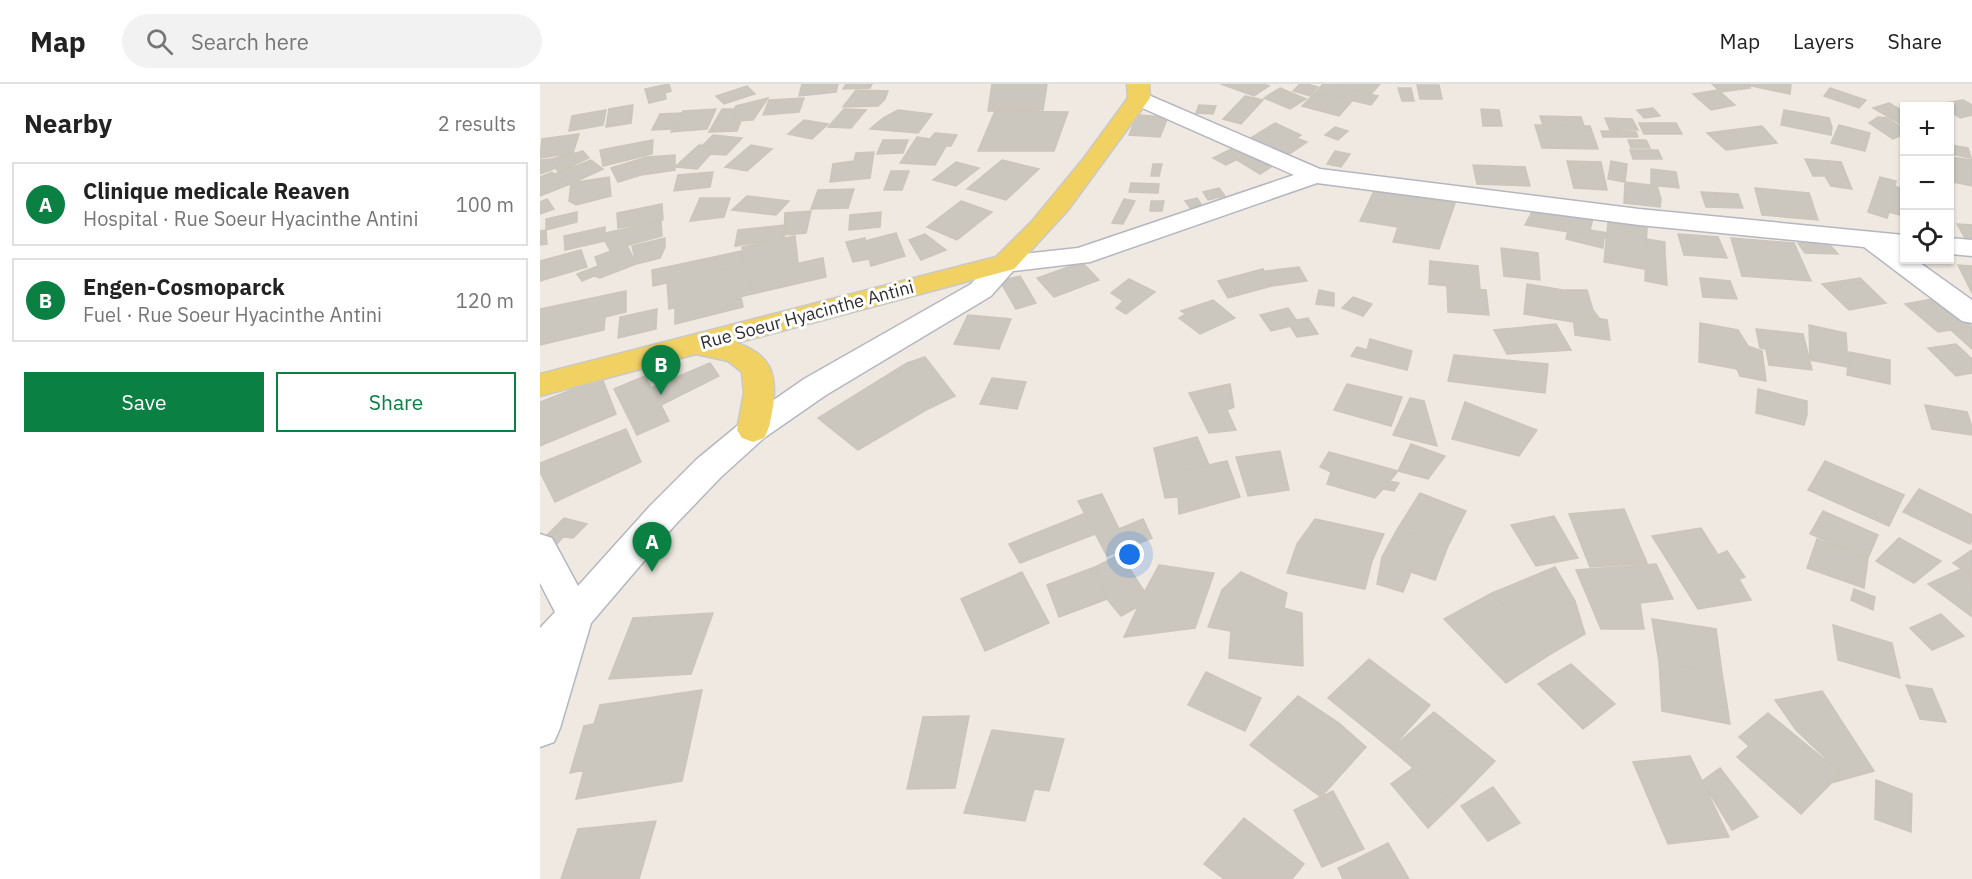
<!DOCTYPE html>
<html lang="en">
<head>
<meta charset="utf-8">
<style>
	body { margin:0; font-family:"IBM Plex Sans",sans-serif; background:#f2f2f2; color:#222 }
	.controls { position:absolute; right:18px; top:18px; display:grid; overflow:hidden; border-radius:0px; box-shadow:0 2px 4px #0004 }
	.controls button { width:54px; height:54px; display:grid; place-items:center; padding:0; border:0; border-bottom:2px solid #e0e0e0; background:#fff; color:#222; font:30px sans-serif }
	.you { position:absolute; left:590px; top:471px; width:21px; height:21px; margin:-15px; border:4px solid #fff; border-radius:50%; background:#1a73e8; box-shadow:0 0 0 9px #1a73e833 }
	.badge { display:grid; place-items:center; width:39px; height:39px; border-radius:50%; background:#0b8043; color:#fff; font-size:20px; font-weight:700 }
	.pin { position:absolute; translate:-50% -50px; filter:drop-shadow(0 2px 3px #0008) }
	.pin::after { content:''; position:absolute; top:32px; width:21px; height:18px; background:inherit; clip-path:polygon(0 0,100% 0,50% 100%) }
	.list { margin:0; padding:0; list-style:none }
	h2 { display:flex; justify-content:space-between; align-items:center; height:78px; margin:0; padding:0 24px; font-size:26px }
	h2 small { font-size:20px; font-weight:400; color:#767676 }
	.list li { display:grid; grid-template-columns:39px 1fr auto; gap:18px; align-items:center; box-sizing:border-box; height:84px; margin:0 12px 12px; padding:0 12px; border:2px solid #e0e0e0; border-radius:0px }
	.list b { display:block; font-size:22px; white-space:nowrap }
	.list p { margin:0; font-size:20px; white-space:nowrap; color:#767676 }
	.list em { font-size:20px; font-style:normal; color:#767676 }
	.actions { display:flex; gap:12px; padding:18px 24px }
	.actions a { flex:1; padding:14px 0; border:2px solid #0b8043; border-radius:0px; text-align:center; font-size:21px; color:#0b8043 }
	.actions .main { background:#0b8043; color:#fff }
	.icon { flex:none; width:33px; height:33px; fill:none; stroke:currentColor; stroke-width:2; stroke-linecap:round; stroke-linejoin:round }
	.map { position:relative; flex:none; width:1432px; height:795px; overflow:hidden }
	header { display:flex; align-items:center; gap:36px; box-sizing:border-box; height:84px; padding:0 30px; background:#fff; border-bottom:2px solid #e0e0e0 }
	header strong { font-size:28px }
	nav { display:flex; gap:33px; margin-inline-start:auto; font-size:21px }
	.search { width:420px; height:54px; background:#f2f2f2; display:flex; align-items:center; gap:15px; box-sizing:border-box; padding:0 21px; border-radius:33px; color:#767676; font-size:22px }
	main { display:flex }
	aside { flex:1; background:#fff }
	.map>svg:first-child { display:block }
</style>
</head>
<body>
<header>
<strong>Map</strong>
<div class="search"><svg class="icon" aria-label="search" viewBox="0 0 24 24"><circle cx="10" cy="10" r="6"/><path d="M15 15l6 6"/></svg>Search here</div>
<nav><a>Map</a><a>Layers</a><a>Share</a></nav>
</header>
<main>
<aside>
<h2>Nearby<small>2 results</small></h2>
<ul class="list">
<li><span class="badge">A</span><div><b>Clinique medicale Reaven</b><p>Hospital · Rue Soeur Hyacinthe Antini</p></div><em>100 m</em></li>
<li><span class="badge">B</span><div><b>Engen-Cosmoparck</b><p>Fuel · Rue Soeur Hyacinthe Antini</p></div><em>120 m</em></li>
</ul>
<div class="actions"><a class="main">Save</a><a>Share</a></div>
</aside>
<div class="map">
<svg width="1432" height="795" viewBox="0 0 1432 795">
	<rect width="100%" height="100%" fill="#efe9e1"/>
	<path fill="#cbc7bf" stroke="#cbc5ba" stroke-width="1.5" d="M 129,0 L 131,7 L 125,9 L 126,15 L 109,19 L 105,5 Z
		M 262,0 L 298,0 L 296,8 L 259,12 Z
		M 306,0 L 332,0 L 330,4 L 303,5 Z
		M 452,0 L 507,0 L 503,26 L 448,27 Z
		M 681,0 L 724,0 L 729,2 L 714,12 Z
		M 760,0 L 766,0 L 778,3 L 770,12 L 753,7 Z
		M 783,0 L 788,0 L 838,12 L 831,21 L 776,8 Z
		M 796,0 L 840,0 L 831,10 L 794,1 Z
		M 1172,0 L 1206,0 L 1210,4 L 1181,8 Z
		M 1208,0 L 1251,0 L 1250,10 L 1207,1 Z
		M 877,1 L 899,1 L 902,15 L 880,15 Z
		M 207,2 L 215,10 L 184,20 L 176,12 Z
		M 740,4 L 766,15 L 750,25 L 724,14 Z
		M 858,4 L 871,4 L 874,17 L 862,17 Z
		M 1290,4 L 1326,16 L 1319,24 L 1284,12 Z
		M 316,6 L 348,7 L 345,15 L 338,22 L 303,23 Z
		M 1178,6 L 1195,21 L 1171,26 L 1153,10 Z
		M 776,8 L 812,17 L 799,32 L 762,22 Z
		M 705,12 L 723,16 L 701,40 L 683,35 Z
		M 228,14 L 213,36 L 193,37 L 197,29 L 192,29 L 196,22 Z
		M 264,14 L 259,28 L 223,31 L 229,16 Z
		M 1423,16 L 1432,21 L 1432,31 L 1420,34 L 1410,27 L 1410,22 L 1399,20 Z
		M 1349,19 L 1364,28 L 1364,42 L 1333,24 Z
		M 93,21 L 91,39 L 66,43 L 69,25 Z
		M 659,21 L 676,22 L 673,30 L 656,29 Z
		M 1113,24 L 1120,32 L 1104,34 L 1097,26 Z
		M 176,25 L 167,45 L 131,48 L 143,27 Z
		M 182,25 L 195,25 L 192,29 L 197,29 L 193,37 L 201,37 L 197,47 L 169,48 Z
		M 304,25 L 326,26 L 311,44 L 288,43 Z
		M 941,25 L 959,26 L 962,42 L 943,42 Z
		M 66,26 L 63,41 L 29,47 L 32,32 Z
		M 358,26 L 392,30 L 378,49 L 330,45 L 343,34 Z
		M 1244,26 L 1289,34 L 1292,43 L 1291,51 L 1241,41 Z
		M 455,27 L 528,28 L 514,67 L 438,67 Z
		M 142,29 L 133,45 L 112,46 L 120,30 Z
		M 597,31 L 628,33 L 620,53 L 589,51 Z
		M 1000,32 L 1041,33 L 1044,42 L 1003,41 Z
		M 1338,33 L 1347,34 L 1364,45 L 1364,50 L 1353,55 L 1329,39 Z
		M 1065,34 L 1092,35 L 1098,46 L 1070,46 Z
		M 264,36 L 288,40 L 272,55 L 248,50 Z
		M 735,39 L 761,51 L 756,54 L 767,58 L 748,71 L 711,54 Z
		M 1099,39 L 1136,39 L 1142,50 L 1104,50 Z
		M 995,41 L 1050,42 L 1058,65 L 1002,64 Z
		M 1299,41 L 1330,49 L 1325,67 L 1291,59 Z
		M 1222,42 L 1237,59 L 1186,66 L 1167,49 Z
		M 795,43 L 808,47 L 798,56 L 785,51 Z
		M 1061,47 L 1096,48 L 1098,53 L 1063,53 Z
		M 395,49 L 417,51 L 411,62 L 406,62 L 395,81 L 360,79 L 377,53 L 390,55 Z
		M 39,50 L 33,69 L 0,74 L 2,55 Z
		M 173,51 L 202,54 L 186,71 L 171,70 L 177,63 L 162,62 Z
		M 113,56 L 112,70 L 63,82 L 60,66 Z
		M 343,56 L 368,56 L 363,69 L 337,70 Z
		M 1088,56 L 1106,56 L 1110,64 L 1091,64 Z
		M 159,61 L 177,63 L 157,85 L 135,83 Z
		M 211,61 L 232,65 L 207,87 L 185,83 Z
		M 1410,61 L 1428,64 L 1431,74 L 1410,70 Z
		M 695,63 L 708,70 L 686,81 L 673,74 Z
		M 1090,66 L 1118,66 L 1122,75 L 1093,75 Z
		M 43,67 L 49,74 L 18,88 L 11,75 Z
		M 795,67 L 810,70 L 801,83 L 787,80 Z
		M 334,68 L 330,94 L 290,98 L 293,80 L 314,77 L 316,69 Z
		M 708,70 L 731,83 L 720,90 L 697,76 Z
		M 135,71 L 135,86 L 101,91 L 78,98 L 71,84 L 107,73 Z
		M 1410,73 L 1432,76 L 1432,102 L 1413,98 Z
		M 11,75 L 16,84 L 0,90 L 0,76 Z
		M 1265,75 L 1301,78 L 1312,105 L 1291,102 L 1285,92 L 1273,92 Z
		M 51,76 L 63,85 L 28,101 L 15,90 Z
		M 462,76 L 499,85 L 466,116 L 427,105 Z
		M 1027,77 L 1061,78 L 1067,106 L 1034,104 Z
		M 1071,77 L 1087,80 L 1085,98 L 1068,95 Z
		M 416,78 L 439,84 L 416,102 L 393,96 Z
		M 613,80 L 622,80 L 619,92 L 611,92 Z
		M 933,81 L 985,83 L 990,102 L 937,100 Z
		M 1111,85 L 1136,88 L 1139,104 L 1111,101 Z
		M 351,87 L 369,87 L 362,106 L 344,106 Z
		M 12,88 L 28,101 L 0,112 L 0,93 Z
		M 173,88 L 170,103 L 134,107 L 138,91 Z
		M 69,93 L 71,112 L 36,121 L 29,117 L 31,99 Z
		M 1340,93 L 1356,97 L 1355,102 L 1362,105 L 1364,100 L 1364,132 L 1349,128 L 1347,134 L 1328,128 Z
		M 1085,98 L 1117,102 L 1121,115 L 1120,123 L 1084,119 Z
		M 591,99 L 619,100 L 618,109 L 589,108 Z
		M 679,104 L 685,112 L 668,116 L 663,108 Z
		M 1215,104 L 1269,109 L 1278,136 L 1222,131 Z
		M 314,105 L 308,124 L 271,125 L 278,106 Z
		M 834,107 L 915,119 L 899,165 L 853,158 L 858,143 L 820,137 Z
		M 1161,108 L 1198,110 L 1203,124 L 1166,123 Z
		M 207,112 L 249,117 L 236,131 L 192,126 Z
		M 160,114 L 190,114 L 184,133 L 150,137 Z
		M 657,114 L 662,122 L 650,124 L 645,117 Z
		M 7,115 L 14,125 L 0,130 L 0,118 Z
		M 584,115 L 595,117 L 583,140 L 572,139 Z
		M 421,117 L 452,128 L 417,156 L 387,143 Z
		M 611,117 L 624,117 L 622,127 L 610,127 Z
		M 122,120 L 123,136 L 78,144 L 77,129 Z
		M 994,124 L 1053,134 L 1050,146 L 1067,149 L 1067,154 L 985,141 Z
		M 271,127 L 266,149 L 244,151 L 245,129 Z
		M 37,128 L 37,138 L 6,146 L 6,135 Z
		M 341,128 L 340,143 L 309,146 L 310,131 Z
		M 121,137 L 122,152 L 70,166 L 65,157 L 65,149 Z
		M 1068,138 L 1107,144 L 1105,185 L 1064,178 Z
		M 1417,140 L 1432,141 L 1432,154 L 1425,154 Z
		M 245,141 L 244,154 L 195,162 L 198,146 Z
		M 65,143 L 65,157 L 25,166 L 24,152 Z
		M 6,146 L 7,160 L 0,161 L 0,147 Z
		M 1028,147 L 1064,154 L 1063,164 L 1026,155 Z
		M 356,149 L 365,172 L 331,182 L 329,175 L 313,178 L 306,158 L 325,154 L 325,157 Z
		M 385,150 L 406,166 L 381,176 L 369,156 Z
		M 1138,150 L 1178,153 L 1187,174 L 1144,171 Z
		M 255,152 L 258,179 L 210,190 L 209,180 L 204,181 L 202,163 Z
		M 125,154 L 125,163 L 120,174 L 96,180 L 92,162 Z
		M 1191,154 L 1254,159 L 1271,197 L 1202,192 Z
		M 1106,155 L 1125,158 L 1125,169 L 1106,167 Z
		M 1258,159 L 1288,159 L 1298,170 L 1265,169 Z
		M 87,161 L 96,180 L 60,194 L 54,192 L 42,197 L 37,190 L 58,182 L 55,173 Z
		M 961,164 L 998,169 L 1000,196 L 964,192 Z
		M 41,166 L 47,183 L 0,197 L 0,177 Z
		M 202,167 L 204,181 L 113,202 L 112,186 Z
		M 1106,167 L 1125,169 L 1127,201 L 1105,197 Z
		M 283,174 L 286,193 L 212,210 L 210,190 Z
		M 890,177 L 938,182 L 940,205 L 889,200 Z
		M 542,178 L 559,196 L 514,213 L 497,194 Z
		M 209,180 L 212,210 L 161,223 L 158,218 L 129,225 L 127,199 Z
		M 1418,181 L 1432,182 L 1432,209 Z
		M 759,183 L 767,197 L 732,202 L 725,187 Z
		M 723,185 L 732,202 L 688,214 L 678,197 Z
		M 480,192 L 496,219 L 476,225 L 460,197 Z
		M 1160,194 L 1190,197 L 1197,215 L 1163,213 Z
		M 1320,194 L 1346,219 L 1309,226 L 1282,200 Z
		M 589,195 L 615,208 L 586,230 L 576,224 L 583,217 L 571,209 Z
		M 987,200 L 1023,206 L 1047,206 L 1053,226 L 1059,234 L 1033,230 L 1034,238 L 984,230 Z
		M 907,202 L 946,206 L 949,231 L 908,228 Z
		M 779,206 L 794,209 L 794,222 L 776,220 Z
		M 86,207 L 86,228 L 65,233 L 64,246 L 0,261 L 0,225 Z
		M 201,212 L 203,223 L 135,240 L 135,224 L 158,218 L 161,223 Z
		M 813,213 L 832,220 L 823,232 L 802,224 Z
		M 1398,214 L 1432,243 L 1398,248 L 1365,220 Z
		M 673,216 L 695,234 L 660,250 L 639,234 L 646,230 L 641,227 Z
		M 748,224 L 759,240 L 731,247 L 720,231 Z
		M 117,225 L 116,245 L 78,254 L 80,233 Z
		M 1033,230 L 1067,236 L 1070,256 L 1035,251 Z
		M 428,231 L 471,235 L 459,265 L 414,260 Z
		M 768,234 L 778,250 L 757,253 L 750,242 L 759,240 L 757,236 Z
		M 1160,239 L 1198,246 L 1208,262 L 1222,267 L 1226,297 L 1200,292 L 1197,285 L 1159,278 Z
		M 1016,240 L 1031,266 L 967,270 L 954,246 Z
		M 1269,241 L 1306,249 L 1308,283 L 1270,276 Z
		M 1432,243 L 1432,265 L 1412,247 Z
		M 1216,245 L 1263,250 L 1272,286 L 1229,281 L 1226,265 L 1220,264 Z
		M 830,255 L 872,267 L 867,286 L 811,272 L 817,263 L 827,266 Z
		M 1416,260 L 1432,275 L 1432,289 L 1416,292 L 1388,264 Z
		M 1309,268 L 1350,276 L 1350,300 L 1307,291 Z
		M 914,271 L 1008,280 L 1005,309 L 908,297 Z
		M 385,273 L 415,312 L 386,326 L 318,366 L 278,334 L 367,279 Z
		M 170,279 L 179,292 L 121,321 L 129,337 L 97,351 L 74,305 L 105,292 L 111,304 Z
		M 62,294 L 76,330 L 0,362 L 0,318 Z
		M 452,294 L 486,298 L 477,325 L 440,320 Z
		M 690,300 L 694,323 L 687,326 L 696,346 L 669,349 L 649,309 Z
		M 807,300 L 862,313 L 851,342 L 794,326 Z
		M 1218,305 L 1267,317 L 1267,331 L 1264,341 L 1216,329 Z
		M 870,314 L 884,317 L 897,362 L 853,351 Z
		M 925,318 L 997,346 L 979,372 L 912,355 Z
		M 1385,321 L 1427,328 L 1432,343 L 1432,351 L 1392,345 Z
		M 86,345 L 101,378 L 15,418 L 0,388 L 0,379 Z
		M 657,353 L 669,381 L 620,392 L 614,364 Z
		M 871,360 L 905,372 L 888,395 L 858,387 Z
		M 740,367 L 749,406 L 708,412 L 696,373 Z
		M 789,368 L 858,387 L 850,397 L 859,399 L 854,407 L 843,405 L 835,414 L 787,400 L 791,388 L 780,383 Z
		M 687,377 L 700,413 L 639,430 L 638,413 L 625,414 L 620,392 Z
		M 1285,377 L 1364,411 L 1349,442 L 1268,406 Z
		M 1379,405 L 1432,431 L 1432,456 L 1430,460 L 1363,428 Z
		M 880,409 L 926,427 L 908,462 L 858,444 Z
		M 562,410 L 579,445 L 603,435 L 612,454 L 567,472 L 538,417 Z
		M 1084,425 L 1107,479 L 1050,483 L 1029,430 Z
		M 1283,427 L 1338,451 L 1328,474 L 1270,450 Z
		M 546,429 L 555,450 L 480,479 L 469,460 Z
		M 1014,432 L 1038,474 L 996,482 L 971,441 Z
		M 24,434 L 47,440 L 33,454 L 23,453 L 16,461 L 1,457 Z
		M 775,435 L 844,450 L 832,477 L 825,505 L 747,489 L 757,460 Z
		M 858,444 L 908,462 L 895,496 L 871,488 L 863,508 L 837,500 L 842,473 Z
		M 1161,444 L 1178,471 L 1187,467 L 1205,493 L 1199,495 L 1211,516 L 1158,525 L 1112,452 Z
		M 1359,454 L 1401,477 L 1374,499 L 1336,477 Z
		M 1277,455 L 1328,474 L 1324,504 L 1267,484 Z
		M 1432,466 L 1432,492 L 1413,479 Z
		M 580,470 L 610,516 L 581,532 L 567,515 L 555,483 Z
		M 1116,480 L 1133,515 L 1100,519 L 1104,545 L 1061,545 L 1036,486 Z
		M 619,481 L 674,489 L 655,544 L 584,553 L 598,523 L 610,516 L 605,507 Z
		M 555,483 L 567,515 L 519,533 L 507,501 Z
		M 1015,483 L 1035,517 L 1045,550 L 1009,571 L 952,509 Z
		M 1421,485 L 1432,492 L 1431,532 L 1388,500 Z
		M 482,488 L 509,539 L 445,567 L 421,515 Z
		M 701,488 L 747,509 L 744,524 L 762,529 L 763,582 L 689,574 L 691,547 L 668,543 L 682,506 Z
		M 1314,505 L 1335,513 L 1333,526 L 1311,516 Z
		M 952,509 L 1009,571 L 966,599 L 904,535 Z
		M 173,529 L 151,590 L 69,595 L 93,534 Z
		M 1401,530 L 1424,552 L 1392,566 L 1370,544 Z
		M 1112,535 L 1176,545 L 1182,589 L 1119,578 Z
		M 1293,541 L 1352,559 L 1360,594 L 1298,576 Z
		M 829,575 L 890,621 L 851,665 L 788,614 Z
		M 1119,578 L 1182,589 L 1190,640 L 1122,627 Z
		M 1031,580 L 1075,620 L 1043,645 L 998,600 Z
		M 666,588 L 721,614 L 705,647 L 648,621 Z
		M 1366,601 L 1392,605 L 1406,638 L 1380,635 Z
		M 162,606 L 142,697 L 36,715 L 44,686 L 30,689 L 44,642 L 54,640 L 60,621 Z
		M 1282,607 L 1334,687 L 1291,699 L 1301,689 L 1256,646 L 1235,616 Z
		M 758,612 L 799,639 L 826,663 L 781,713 L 710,661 Z
		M 894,628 L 955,677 L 914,719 L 851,665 Z
		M 1228,629 L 1301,689 L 1261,730 L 1197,673 L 1209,662 L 1199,653 Z
		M 429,632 L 415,704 L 367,705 L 383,633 Z
		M 452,646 L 524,655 L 509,707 L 494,705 L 485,737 L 424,729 Z
		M 1150,672 L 1189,753 L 1128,760 L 1093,678 Z
		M 873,684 L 914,719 L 888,744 L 851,700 Z
		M 1180,684 L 1218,733 L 1192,746 L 1162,697 Z
		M 1336,696 L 1372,710 L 1371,748 L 1335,735 Z
		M 953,703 L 980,739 L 948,757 L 921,722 Z
		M 793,707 L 824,765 L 782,783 L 754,726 Z
		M 704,734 L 764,780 L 752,795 L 684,795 L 664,780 Z
		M 116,737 L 99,795 L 21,795 L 38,745 Z
		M 848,759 L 869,795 L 803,795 L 798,784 Z"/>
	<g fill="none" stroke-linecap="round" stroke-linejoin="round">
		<defs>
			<path id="minor" d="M 599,7 L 780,85 L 1099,125 L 1364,151 L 1364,176 L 1376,176 L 1432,216 L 1432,239 L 1422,237 L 1324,163 L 1099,141 L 777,99 L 550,178 L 473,187 L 451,212 L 286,311 L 224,354 L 181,393 L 134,442 L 51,539 L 20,644 L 14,658 L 0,663 L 0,544 L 15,528 L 0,499 L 0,450 L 12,454 L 38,502 L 110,422 L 157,375 L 202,338 L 264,295 L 431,200 L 456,173 L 538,164 L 754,91 L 591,19 L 588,14 L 591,9 Z
				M 1410,154 L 1432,156 L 1432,172 L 1410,170 Z"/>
			<path id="major" d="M 587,0 L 609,0 L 610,14 L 528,126 L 474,185 L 196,259 C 230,270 237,288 233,322 C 231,333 230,344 224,354 L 213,358 L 202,354 L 197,346 L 204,309 L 202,288 L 188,277 L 179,275 L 156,270 L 0,312 L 0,290 L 456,173 L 493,136 L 544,74 L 588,14 Z"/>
		</defs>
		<use href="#minor" stroke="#b4b7c1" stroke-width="3"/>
		<use href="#major" stroke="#c9c9c9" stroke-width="3"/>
		<use href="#minor" fill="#fff" fill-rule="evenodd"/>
		<use href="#major" fill="#f2d163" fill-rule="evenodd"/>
	</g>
	<g text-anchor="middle" stroke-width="6" stroke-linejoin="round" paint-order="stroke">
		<g font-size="18" fill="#2e2e2e" stroke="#fff">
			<text transform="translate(267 231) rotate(-15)" y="6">Rue Soeur Hyacinthe Antini</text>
		</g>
	</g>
</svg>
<div class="controls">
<button>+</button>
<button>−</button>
<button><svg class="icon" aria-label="locate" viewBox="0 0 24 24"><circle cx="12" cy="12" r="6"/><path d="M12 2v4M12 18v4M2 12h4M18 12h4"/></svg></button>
</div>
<div class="you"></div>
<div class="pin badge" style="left:112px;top:488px">A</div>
<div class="pin badge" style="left:121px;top:311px">B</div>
</div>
</main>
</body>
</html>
